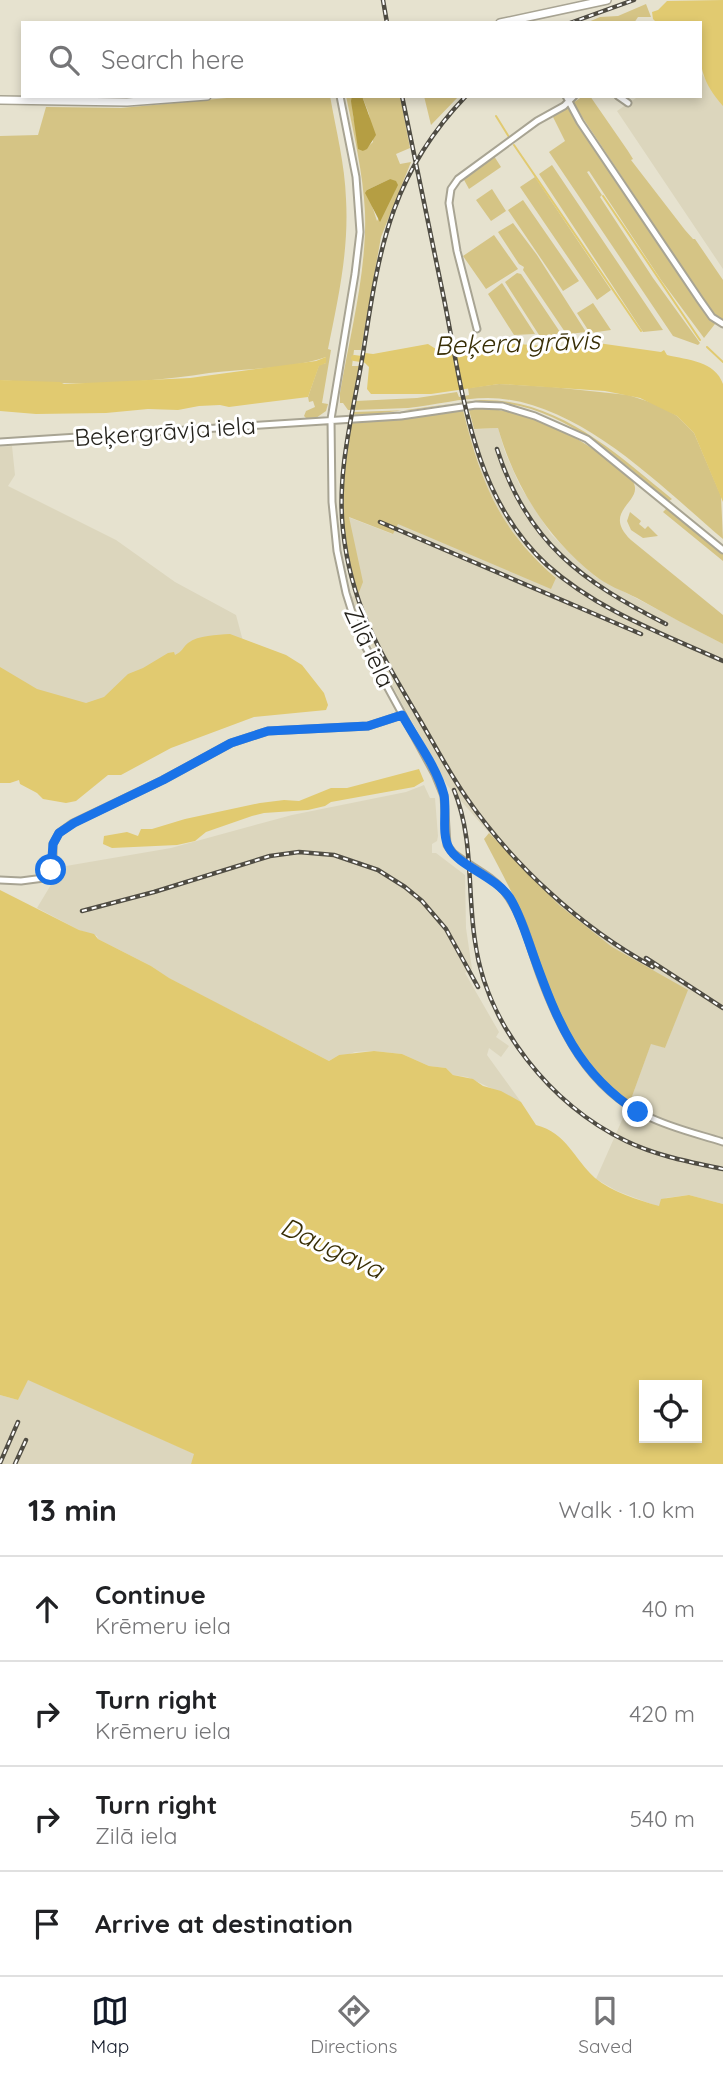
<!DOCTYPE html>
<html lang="en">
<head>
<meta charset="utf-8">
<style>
	body { margin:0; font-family:Quicksand,sans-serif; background:#f2f2f2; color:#202124 }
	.controls { position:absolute; right:21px; bottom:21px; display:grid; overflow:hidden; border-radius:0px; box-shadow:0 4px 10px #0003 }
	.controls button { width:63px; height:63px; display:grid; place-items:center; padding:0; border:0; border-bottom:2px solid #e0e0e0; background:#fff; color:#202124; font:35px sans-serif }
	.stop { position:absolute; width:21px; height:21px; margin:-16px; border:5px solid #1a73e8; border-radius:50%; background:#fff }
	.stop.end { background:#1a73e8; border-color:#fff; box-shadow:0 2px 7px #0008 }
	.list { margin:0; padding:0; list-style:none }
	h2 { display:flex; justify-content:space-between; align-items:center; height:91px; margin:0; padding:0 28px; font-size:30px }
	h2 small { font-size:23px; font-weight:400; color:#757577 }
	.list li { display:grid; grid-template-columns:46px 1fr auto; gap:21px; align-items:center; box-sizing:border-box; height:105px; padding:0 28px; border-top:2px solid #e0e0e0 }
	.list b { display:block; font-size:26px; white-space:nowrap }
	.list p { margin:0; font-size:23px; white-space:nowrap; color:#757577 }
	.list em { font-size:23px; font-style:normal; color:#757577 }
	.icon { flex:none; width:38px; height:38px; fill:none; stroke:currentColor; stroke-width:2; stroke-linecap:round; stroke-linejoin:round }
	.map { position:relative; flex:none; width:723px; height:1464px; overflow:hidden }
	.search { position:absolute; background:#fff; box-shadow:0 4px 10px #0003; left:21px; right:21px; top:21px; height:77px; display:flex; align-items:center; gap:18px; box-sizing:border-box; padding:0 24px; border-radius:0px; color:#757577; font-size:26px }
	.sheet { height:511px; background:#fff }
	nav { display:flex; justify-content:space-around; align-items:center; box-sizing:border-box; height:98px; border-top:2px solid #e0e0e0; background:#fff; font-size:19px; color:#757577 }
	nav a { display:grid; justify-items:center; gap:4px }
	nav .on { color:#111827 }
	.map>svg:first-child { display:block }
</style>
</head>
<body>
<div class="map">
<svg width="723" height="1464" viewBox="0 0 723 1464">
	<rect width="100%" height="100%" fill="#e6e2cf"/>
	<path fill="#dcd6bd" d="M 700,71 L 723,105 L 723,269 L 617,111 L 639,96 L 700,96 Z
		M 498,428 L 505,452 L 520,486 L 551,534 L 565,548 L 596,577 L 723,644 L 723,1204 L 689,1195 L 666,1198 L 659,1207 L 617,1191 L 596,1179 L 630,1102 L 651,1043 L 665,1048 L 687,990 L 612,948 L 559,906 L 506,852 L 447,785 L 382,667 L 362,627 L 351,597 L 358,595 L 348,517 L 392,534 L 397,523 L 556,578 L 518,539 L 504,520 L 485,484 L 468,430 Z
		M 12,446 L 15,475 L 8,486 L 116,540 L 175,582 L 236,615 L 243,641 L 223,680 L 0,726 L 0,447 Z
		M 424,785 L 430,798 L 435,798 L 438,836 L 437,841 L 432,844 L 432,853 L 436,853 L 465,875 L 466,928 L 472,969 L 465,973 L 499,1032 L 496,1037 L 509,1046 L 501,1057 L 489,1048 L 487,1055 L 521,1102 L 467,1077 L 453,1075 L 446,1068 L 429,1066 L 402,1054 L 374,1051 L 355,1052 L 344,1056 L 339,1055 L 329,1061 L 168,978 L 151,966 L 98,939 L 97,936 L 79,930 L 37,908 L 61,868 L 66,866 L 171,848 L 292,815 L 406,792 Z
		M 27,1379 L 195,1454 L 191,1464 L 0,1464 L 0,1395 L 18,1400 Z"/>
	<path fill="#d5c485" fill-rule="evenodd" d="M 646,4 L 651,17 L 638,17 L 634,23 L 586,23 L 600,17 L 618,16 Z
		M 248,96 L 330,96 C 336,130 345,165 346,199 C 349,251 338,299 328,349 L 331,350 L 322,403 L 328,404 L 326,411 L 316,418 L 307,419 L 304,416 L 306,411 L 315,407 L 313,401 L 309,402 L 308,397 L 319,365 L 326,363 L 326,357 C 288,370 247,368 209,373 C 141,384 70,386 0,380 L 0,136 L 38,135 L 46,107 L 121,108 Z
		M 346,96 L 352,96 L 353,116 L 363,151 L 373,142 L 369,114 L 362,96 L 400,96 L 410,148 L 396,154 L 400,164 L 411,162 L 381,237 L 361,350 L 354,350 L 352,366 L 359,366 L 352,410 L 348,410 L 343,403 L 340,403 L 340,393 C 350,334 367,272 365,212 C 363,173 354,135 346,96 ZM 390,179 L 395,191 L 377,221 L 367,190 Z
		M 424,96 L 459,96 L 431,125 Z
		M 583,96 L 590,96 L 628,151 L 633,159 L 631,160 L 685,230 L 693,239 L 695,239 L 723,280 L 723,320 L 713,314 L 573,103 Z
		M 567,107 L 655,240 L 715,324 L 704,338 L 661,280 L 589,171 L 587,172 L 602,195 L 600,197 L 653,278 L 700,343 L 698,345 L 673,336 L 549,152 L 565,141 L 553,117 Z
		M 494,156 L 501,167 L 469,189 L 463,178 Z
		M 552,165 L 663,330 L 643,332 L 539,174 Z
		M 535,177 L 611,290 L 597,300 L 520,187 Z
		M 492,189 L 506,211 L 491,221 L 476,200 Z
		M 523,200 L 579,281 L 563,291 L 508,210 Z
		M 513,223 L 537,255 L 586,332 L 569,334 L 565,332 L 523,270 L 524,267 L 519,264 L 498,232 Z
		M 494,235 L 518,269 L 486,289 L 463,256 Z
		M 517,273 L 521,274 L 560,332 L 554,336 L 539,335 L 505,282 Z
		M 502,283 L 535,334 L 514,335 L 488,294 Z
		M 593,303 L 611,330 L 590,333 L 577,313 Z
		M 499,384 L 552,387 L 628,395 L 659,405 L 677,416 L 694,433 L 721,496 L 723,539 C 659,485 577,399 488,398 C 461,398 435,405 408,408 C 391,409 373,409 355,410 L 356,401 L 417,398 L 457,392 L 459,397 L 469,395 L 468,388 Z
		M 480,400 C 557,398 616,453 672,499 L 669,501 C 617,458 560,403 488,402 C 444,401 398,414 353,415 L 354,412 L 411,410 Z
		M 482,408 C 542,413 584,439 630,477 C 651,502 598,508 631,540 L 723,615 L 723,644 C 694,629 665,614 637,598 C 623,591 606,585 594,575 C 546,536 515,487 498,428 L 474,429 L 469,410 Z
		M 463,410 C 481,482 498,528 556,578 L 551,589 L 398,524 L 393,534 L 349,517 L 363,582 L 358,595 C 353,574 347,553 345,531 C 340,495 346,459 352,423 L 403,419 Z
		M 667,508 L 723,554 L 723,561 L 663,512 Z
		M 630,512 L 641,521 L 639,524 L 645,529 L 648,526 L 658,536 L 643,538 L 631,530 L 627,521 Z
		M 489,833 L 559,905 L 612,947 L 688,990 L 665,1048 L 651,1044 L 630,1102 C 567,1063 550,985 524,921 C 513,892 498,866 484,839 Z"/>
	<path fill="#b59e43" d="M 352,96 L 362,96 L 376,135 L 367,149 L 363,151 L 358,149 L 351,101 Z
		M 390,179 L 396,181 L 398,185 L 380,222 L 365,193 L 367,190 Z"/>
	<path fill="#e1ca70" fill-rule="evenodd" d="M 723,0 L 723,106 C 697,76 700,61 700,23 L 657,23 L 653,19 L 652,12 L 658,10 L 667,1 Z
		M 475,340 L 500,344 L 518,344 L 557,347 L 577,348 L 591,342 L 661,352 L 664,350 L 667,355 C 688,360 715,361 723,384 L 723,502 L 694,433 L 677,416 L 640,398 L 605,391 L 499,384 L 431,394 L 371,394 L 367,389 L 369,367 L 364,362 L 365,353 L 373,354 L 428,344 L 439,351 L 453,352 Z
		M 326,357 L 326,363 L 319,366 L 308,397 L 229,407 L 220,405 L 199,406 L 178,410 L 148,409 L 106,413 L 36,414 L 0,411 L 0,380 L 60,382 L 64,384 L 190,378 L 316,361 Z
		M 230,634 L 286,655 L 302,665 L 324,693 L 328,705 L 326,710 L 254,717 L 171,748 L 121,775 L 108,775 L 76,801 L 66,803 L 43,799 L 37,793 L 20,784 L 19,780 L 10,783 L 0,783 L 0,667 L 37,689 L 86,703 L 104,697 L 128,674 L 143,668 L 168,653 L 174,652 L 175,655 C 183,651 182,648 188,643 C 199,635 216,635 230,634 Z
		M 419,769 L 424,781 L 414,787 L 331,802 L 325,806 L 308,810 L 264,813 L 252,816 L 206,832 L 195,841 L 177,845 L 112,848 L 103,844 L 104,836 L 127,832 L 138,836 L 141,829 L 152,829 L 185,819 L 260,803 L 284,800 L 299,801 L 331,788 L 347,788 Z
		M 0,890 L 79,930 L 94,934 L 98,939 L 151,966 L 169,978 L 329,1061 L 339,1055 L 374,1051 L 402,1054 L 429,1066 L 446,1068 L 453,1075 L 473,1079 L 483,1086 L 501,1091 L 521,1102 L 536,1125 C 567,1133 574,1159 595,1178 C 612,1192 638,1200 659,1206 L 661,1199 L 689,1195 L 723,1204 L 723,1464 L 191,1464 L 194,1454 L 28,1380 L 18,1400 L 0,1395 ZM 644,1385 L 697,1385 L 697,1438 L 644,1438 Z"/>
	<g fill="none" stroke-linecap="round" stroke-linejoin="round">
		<path stroke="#e1ca70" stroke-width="2" d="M 496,116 L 509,137
			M 514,145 L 641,331
			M 603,196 L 700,340
			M 707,347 L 723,362"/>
		<path stroke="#e1ca70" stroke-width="6" d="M 354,358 L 369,360"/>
		<defs>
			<path id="minor" d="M 340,96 L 356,177 L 360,232 L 355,274 L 331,419 L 332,502 L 337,551 L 346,593 L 359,635 L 435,774 L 444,796 L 447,845 L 453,853 C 469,866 491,875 504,891 C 523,914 530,948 540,975 C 561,1032 589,1088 647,1116 C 671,1128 698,1134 723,1142
				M 566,96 L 580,122 L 700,300 L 712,317 L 723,324
				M 618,96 L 628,103
				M 477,329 L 457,251 L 449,203 L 451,189 L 458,179 L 537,121 L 564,106 L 574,96
				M 0,442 L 401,416 L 476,405 L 502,406 L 535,416 L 587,439 L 723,550
				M 0,880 L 21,881 L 44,878 L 53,864 L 53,844 L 59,833 L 73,823 L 163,780 L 231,743 L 268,731 L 368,726 L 402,715"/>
			<path id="secondary" d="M 500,23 L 607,0
				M 0,100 L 127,102 L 207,96"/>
		</defs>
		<use href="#minor" stroke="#a8a493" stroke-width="9"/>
		<use href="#secondary" stroke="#a8a493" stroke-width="10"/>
		<use href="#minor" stroke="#fff" stroke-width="5"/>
		<use href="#secondary" stroke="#fff" stroke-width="7"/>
		<defs>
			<path id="rail" d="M 383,0 L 387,23
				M 570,23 L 634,0
				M 402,96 C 416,164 430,231 444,299 C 463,393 472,496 547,565 C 597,610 663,634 723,661
				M 466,96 C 394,171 380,242 365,341 C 356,403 336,467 343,530 C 351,605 380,652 417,715 C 433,742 448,771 466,797 C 513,865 580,927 653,967
				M 497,449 C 527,543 583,582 666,624
				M 380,522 L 641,634
				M 454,790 C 474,839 467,890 475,941 C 486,1025 551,1105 626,1141 C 657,1156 690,1162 723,1169
				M 82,911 L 154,892 L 270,856 L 299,852 L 334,855 L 378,870 L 405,887 L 422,901 L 446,929 L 478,987
				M 646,958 L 723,1008
				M 0,1463 L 18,1422
				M 15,1464 L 26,1440"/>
		</defs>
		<use href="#rail" stroke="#4f4c43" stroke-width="4.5"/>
		<use href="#rail" stroke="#fff" stroke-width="2" stroke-dasharray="5" stroke-linecap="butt"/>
	</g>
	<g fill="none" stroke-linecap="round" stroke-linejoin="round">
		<path stroke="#1a73e8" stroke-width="9" d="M 51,870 L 53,844 L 59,833 L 74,823 L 163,780 L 231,743 L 268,731 L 368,726 L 402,715 C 416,740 437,767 444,795 C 447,812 441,833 449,848 C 459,866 495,876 510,898 C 521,916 527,938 534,957 C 557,1021 578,1074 638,1112"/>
	</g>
	<g text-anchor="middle" stroke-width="6" stroke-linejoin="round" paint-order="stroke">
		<g font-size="24" fill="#24221c" stroke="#fff">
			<text transform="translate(165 432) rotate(-4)" y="8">Beķergrāvja iela</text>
			<text transform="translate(369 647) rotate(65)" y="8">Zilā iela</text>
		</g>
		<g font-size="26" font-style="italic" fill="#382e05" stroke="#fff">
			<text transform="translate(517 343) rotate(-2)" y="9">Beķera grāvis</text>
			<text transform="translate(332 1248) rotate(25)" y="9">Daugava</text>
		</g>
	</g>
</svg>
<div class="controls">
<button><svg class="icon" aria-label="locate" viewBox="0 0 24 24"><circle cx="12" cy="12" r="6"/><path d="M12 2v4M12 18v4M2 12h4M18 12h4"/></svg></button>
</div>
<div class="stop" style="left:51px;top:870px"></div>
<div class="stop end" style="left:638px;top:1112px"></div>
<div class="search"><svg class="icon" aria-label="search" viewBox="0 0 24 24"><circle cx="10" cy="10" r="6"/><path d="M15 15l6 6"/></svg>Search here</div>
</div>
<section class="sheet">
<h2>13 min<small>Walk · 1.0 km</small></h2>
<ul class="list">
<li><svg class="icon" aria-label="ahead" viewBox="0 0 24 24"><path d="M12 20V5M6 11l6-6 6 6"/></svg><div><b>Continue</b><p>Krēmeru iela</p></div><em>40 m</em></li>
<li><svg class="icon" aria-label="right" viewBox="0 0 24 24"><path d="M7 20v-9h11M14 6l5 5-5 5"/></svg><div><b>Turn right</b><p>Krēmeru iela</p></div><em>420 m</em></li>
<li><svg class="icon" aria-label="right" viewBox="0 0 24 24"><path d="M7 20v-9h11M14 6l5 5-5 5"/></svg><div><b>Turn right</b><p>Zilā iela</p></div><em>540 m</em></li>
<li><svg class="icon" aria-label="arrive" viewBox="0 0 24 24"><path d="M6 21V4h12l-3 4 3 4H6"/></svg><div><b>Arrive at destination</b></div></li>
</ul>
</section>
<nav>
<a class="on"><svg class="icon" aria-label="map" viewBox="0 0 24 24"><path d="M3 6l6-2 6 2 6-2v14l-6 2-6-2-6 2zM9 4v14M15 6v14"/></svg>Map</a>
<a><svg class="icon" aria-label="directions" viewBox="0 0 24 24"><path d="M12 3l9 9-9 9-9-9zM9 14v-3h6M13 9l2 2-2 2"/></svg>Directions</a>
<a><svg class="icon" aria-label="saved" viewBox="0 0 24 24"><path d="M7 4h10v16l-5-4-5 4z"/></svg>Saved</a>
</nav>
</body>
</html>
